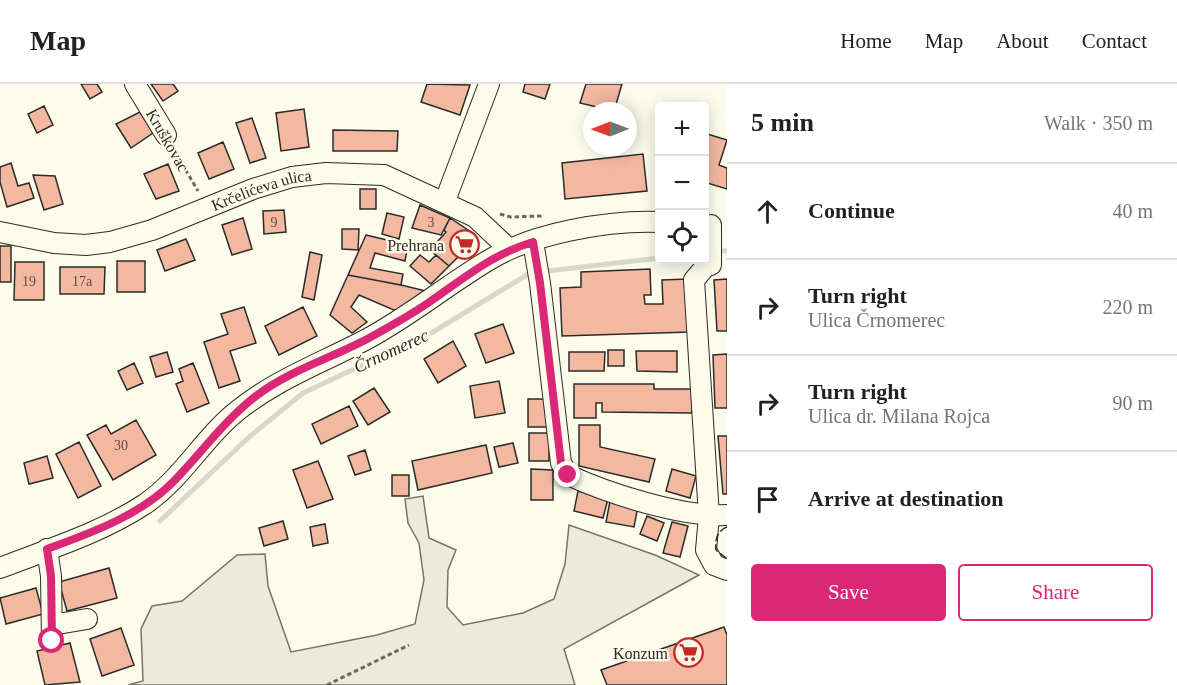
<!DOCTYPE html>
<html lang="en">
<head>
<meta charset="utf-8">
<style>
	body { margin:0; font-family:Georgia,serif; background:#f6f6f6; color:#202124 }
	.controls { position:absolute; right:18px; top:18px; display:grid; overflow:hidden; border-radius:6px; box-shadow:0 3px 15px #0003 }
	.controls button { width:54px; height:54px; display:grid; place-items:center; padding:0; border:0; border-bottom:2px solid #e0e0e0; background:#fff; color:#202124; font:30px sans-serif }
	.compass { position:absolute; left:583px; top:18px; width:54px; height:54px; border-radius:50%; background:#fff; box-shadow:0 3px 15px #0003; rotate:269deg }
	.stop { position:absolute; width:18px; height:18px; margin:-14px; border:4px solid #db2777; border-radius:50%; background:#fff }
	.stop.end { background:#db2777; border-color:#fff; box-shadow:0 2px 6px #0008 }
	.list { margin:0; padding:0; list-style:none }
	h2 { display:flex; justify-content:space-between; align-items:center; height:78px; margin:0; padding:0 24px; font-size:26px }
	h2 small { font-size:20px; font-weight:400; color:#757577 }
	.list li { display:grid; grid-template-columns:39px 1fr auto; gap:18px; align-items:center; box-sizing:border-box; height:96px; padding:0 24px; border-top:2px solid #e0e0e0 }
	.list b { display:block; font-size:22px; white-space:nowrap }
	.list p { margin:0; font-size:20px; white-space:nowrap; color:#757577 }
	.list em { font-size:20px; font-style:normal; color:#757577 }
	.actions { display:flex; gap:12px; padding:18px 24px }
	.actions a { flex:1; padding:14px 0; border:2px solid #db2777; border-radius:6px; text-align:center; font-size:21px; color:#db2777 }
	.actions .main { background:#db2777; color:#fff }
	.icon { flex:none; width:33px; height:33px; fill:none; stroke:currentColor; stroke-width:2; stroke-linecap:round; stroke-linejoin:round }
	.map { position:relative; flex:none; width:727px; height:601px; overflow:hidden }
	header { display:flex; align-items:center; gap:36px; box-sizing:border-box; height:84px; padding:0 30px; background:#fff; border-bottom:2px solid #e0e0e0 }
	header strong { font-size:28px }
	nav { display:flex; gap:33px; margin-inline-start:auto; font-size:21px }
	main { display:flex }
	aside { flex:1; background:#fff }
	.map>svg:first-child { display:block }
</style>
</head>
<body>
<header>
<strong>Map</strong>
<nav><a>Home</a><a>Map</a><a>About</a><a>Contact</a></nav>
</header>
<main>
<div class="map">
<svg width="727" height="601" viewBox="0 0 727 601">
	<rect width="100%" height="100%" fill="#fdfbea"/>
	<path fill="#ecebdb" stroke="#74746e" stroke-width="1.5" d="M 423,412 L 429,454 L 456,466 L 448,486 L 447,523 L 463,541 L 523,529 L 554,515 L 565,480 L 569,441 L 655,471 L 699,491 L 564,565 L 575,601 L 128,601 L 143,597 L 141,545 L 152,522 L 182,517 L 237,471 L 265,470 L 268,502 L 291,568 L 377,551 L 415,540 L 424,496 L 419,459 L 408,439 L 405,415 Z"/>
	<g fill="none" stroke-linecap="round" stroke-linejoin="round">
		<path stroke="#d8d7c9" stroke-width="5" d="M 715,167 L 727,167
			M 160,437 L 248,354 L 303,309 L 433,248 L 530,189 L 660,174"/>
	</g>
	<path fill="#f2b8a0" stroke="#2b2b2b" stroke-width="1.5" d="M 81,0 L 97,0 L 102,8 L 90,15 Z
		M 151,0 L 173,0 L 178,7 L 163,17 Z
		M 427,0 L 470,1 L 460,31 L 421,18 Z
		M 525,0 L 550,0 L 545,15 L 523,8 Z
		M 586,0 L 622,0 L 614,27 L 580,19 Z
		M 44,22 L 53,41 L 37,49 L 28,30 Z
		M 304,25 L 309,63 L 281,67 L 276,29 Z
		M 140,28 L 153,49 L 131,64 L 116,40 Z
		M 252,34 L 266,74 L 250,79 L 236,39 Z
		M 333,46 L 398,47 L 397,67 L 333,67 Z
		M 704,49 L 727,56 L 719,81 L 727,84 L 727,105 L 704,98 Z
		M 223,58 L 234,85 L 209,95 L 198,69 Z
		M 643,70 L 647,107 L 565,115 L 562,79 Z
		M 11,79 L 18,102 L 29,99 L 34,114 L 7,123 L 0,98 L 0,83 Z
		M 168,80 L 179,107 L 156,115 L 144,90 Z
		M 33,91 L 55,92 L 63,120 L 44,126 Z
		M 360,105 L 376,105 L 376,125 L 360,125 Z
		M 420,121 L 450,134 L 441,151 L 412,144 Z
		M 284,126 L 286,148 L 264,150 L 263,127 Z
		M 387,129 L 404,133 L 399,155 L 382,150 Z
		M 243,134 L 252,165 L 232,171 L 222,141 Z
		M 450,134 L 474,150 L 474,157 L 449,182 L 430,166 L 446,148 L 444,146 Z
		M 342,145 L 359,145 L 358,166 L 342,165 Z
		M 366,151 L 408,161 L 405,177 L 375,169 L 370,184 L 403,190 L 401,201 L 348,191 Z
		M 186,155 L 195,176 L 165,187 L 157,166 Z
		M 0,162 L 11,162 L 11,198 L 0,198 Z
		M 310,168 L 322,171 L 314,216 L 302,213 Z
		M 420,171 L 429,178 L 436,171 L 449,182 L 431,200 L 410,182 Z
		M 117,177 L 145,177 L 145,208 L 117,208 Z
		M 15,178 L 44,178 L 44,216 L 14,216 Z
		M 60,183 L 105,183 L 104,210 L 60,210 Z
		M 650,185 L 651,211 L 644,211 L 645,220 L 663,220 L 662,196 L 687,195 L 690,248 L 562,252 L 560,204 L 581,203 L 581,188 Z
		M 348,191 L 401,201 L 426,207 L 396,227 L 359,211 L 351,223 L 367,238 L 352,249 L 330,231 Z
		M 727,195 L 727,247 L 717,247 L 714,196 Z
		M 244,223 L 256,259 L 230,267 L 240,297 L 219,304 L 204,258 L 228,250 L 221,230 Z
		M 303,223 L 317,252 L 279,271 L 265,242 Z
		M 503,240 L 514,269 L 486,279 L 475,250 Z
		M 453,257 L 466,282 L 438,299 L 424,275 Z
		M 608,266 L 624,266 L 624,282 L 608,282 Z
		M 636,267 L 677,267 L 677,288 L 637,287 Z
		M 167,268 L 173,288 L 156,293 L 150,273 Z
		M 569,268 L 605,268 L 604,287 L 569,287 Z
		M 727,270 L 727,324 L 715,324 L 713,271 Z
		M 134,279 L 143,299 L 127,306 L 118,287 Z
		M 193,279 L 209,319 L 187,328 L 176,300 L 183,297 L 179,285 Z
		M 499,297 L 505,329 L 475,334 L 470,302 Z
		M 574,300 L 654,300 L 654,305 L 692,305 L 692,329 L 602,328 L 602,319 L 596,319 L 596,334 L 574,334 Z
		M 374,304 L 390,328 L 368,341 L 353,317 Z
		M 528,315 L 549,315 L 549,343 L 528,343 Z
		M 349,322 L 358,342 L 321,360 L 312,340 Z
		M 136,336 L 156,371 L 113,396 L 87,351 L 106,341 L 111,350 Z
		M 579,341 L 600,341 L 600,363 L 655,375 L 649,398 L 579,382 Z
		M 529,349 L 549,349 L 549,377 L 529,377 Z
		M 718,352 L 727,352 L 727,410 L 723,410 Z
		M 79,358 L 101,402 L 78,414 L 56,370 Z
		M 513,359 L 518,379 L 499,383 L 494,363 Z
		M 486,361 L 492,389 L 418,406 L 412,377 Z
		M 365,366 L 371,386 L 355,391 L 348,372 Z
		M 47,372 L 53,394 L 29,400 L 24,379 Z
		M 318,377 L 333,415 L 307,424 L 293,386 Z
		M 531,385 L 553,386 L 553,416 L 531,416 Z
		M 672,385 L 696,392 L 690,414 L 666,407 Z
		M 392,391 L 409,391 L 409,412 L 392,412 Z
		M 578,407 L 608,415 L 603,434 L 574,427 Z
		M 610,417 L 638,422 L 634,443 L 606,438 Z
		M 647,432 L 664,439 L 657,457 L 640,450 Z
		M 283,437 L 288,455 L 264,462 L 259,444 Z
		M 672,438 L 688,442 L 680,473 L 663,469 Z
		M 325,440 L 328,459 L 313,462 L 310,443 Z
		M 109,484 L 117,514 L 67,527 L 59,498 Z
		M 36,504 L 43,530 L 6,540 L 0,514 Z
		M 724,543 L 727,551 L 727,601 L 607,601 L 601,586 Z
		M 121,544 L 134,581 L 102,592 L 90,555 Z
		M 70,559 L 80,598 L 45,601 L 37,567 Z"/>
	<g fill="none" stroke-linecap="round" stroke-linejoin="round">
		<defs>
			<g id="minor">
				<path d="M 135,0 L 166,51"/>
				<path d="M 445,117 L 489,0"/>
				<path d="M 711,141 L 711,181 L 706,182 L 694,196 L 709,432 L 706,466 L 714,481 L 727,486"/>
				<path id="s1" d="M 0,148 L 54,159 L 86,161 L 110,158 L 152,146 L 253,105 L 292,93 L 326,89 L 384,91 L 475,133 L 509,165"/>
				<path d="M 533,158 L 540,199 L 561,379 L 568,391 C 610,410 681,433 727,431"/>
				<path d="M 47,465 L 51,492 L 52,557"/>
				<path d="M 0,484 C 49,465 101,449 145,420 C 181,395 199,361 230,333 C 271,297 320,280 367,255 C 410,232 447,201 489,176 C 533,149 608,136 660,138"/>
				<path d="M 52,541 L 87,535"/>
			</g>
		</defs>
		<use href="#minor" stroke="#2b2b2b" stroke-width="22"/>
		<path stroke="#6a6964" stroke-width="3" stroke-dasharray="4.5 3" stroke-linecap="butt" d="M 174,66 L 198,107
			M 500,130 L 511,133 L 540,132 L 540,136
			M 327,601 L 409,561"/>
		<use href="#minor" stroke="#fdfbea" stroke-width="20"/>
		<path stroke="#2b2b2b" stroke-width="1.5" stroke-dasharray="8 3" stroke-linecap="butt" d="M 727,443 C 717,447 715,455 716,466 L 727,475"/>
	</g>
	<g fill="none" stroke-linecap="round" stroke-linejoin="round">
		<path stroke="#db2777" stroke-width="8" d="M 52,557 L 51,492 L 47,465 C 91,449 141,431 174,397 C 202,368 224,337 256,312 C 290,286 332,274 369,254 C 389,243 409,232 428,219 C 463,195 492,170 533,158 L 540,199 L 561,379 L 568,391"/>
	</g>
	<defs>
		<symbol id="supermarket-ring" viewBox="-11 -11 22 22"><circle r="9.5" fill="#fdfbea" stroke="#c62828" stroke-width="1.5"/><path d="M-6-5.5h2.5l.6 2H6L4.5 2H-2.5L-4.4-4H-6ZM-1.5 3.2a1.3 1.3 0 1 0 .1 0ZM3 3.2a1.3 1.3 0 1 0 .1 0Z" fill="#c62828"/></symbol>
	</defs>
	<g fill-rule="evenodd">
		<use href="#supermarket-ring" x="448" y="144" width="33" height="33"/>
		<use href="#supermarket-ring" x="672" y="552" width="33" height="33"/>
	</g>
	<g text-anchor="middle" stroke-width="4.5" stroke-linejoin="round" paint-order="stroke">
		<g font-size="14" fill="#5d4e48">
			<text x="274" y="143">9</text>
			<text x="431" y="143">3</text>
			<text x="29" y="202">19</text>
			<text x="82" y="202">17a</text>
			<text x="121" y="366">30</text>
		</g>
		<g font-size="16" fill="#2b2b2b" stroke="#fdfbea">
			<text transform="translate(168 56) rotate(60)" y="6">Kruškovac</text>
			<text dy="6" stroke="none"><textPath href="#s1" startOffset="272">Krčelićeva ulica</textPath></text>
		</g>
		<g font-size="16" fill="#2b2b2b" stroke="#fdfbea" text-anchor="end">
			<text x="444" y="167">Prehrana</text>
			<text x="668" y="575">Konzum</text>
		</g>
		<g font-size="18" font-style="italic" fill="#2b2b2b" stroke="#fdfbea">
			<text transform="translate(391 267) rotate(-25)" y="6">Črnomerec</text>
		</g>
	</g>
</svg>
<div class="controls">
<button>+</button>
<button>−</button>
<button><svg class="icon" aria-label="locate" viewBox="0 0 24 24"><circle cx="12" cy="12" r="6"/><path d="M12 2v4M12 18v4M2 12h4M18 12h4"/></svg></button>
</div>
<svg class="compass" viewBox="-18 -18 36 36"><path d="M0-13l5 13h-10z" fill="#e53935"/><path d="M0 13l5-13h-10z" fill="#757577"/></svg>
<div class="stop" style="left:52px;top:557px"></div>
<div class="stop end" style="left:568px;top:391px"></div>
</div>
<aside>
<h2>5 min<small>Walk · 350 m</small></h2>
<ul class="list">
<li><svg class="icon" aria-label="ahead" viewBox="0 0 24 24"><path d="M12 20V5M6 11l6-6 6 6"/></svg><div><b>Continue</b></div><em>40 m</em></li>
<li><svg class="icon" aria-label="right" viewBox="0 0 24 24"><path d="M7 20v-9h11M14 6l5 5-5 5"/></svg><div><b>Turn right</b><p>Ulica Črnomerec</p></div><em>220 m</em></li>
<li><svg class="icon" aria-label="right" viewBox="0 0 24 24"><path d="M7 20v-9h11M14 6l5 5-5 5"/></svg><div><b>Turn right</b><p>Ulica dr. Milana Rojca</p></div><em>90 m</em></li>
<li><svg class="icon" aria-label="arrive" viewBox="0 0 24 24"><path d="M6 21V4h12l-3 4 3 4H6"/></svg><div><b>Arrive at destination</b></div></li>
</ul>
<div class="actions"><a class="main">Save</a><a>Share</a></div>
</aside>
</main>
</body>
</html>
